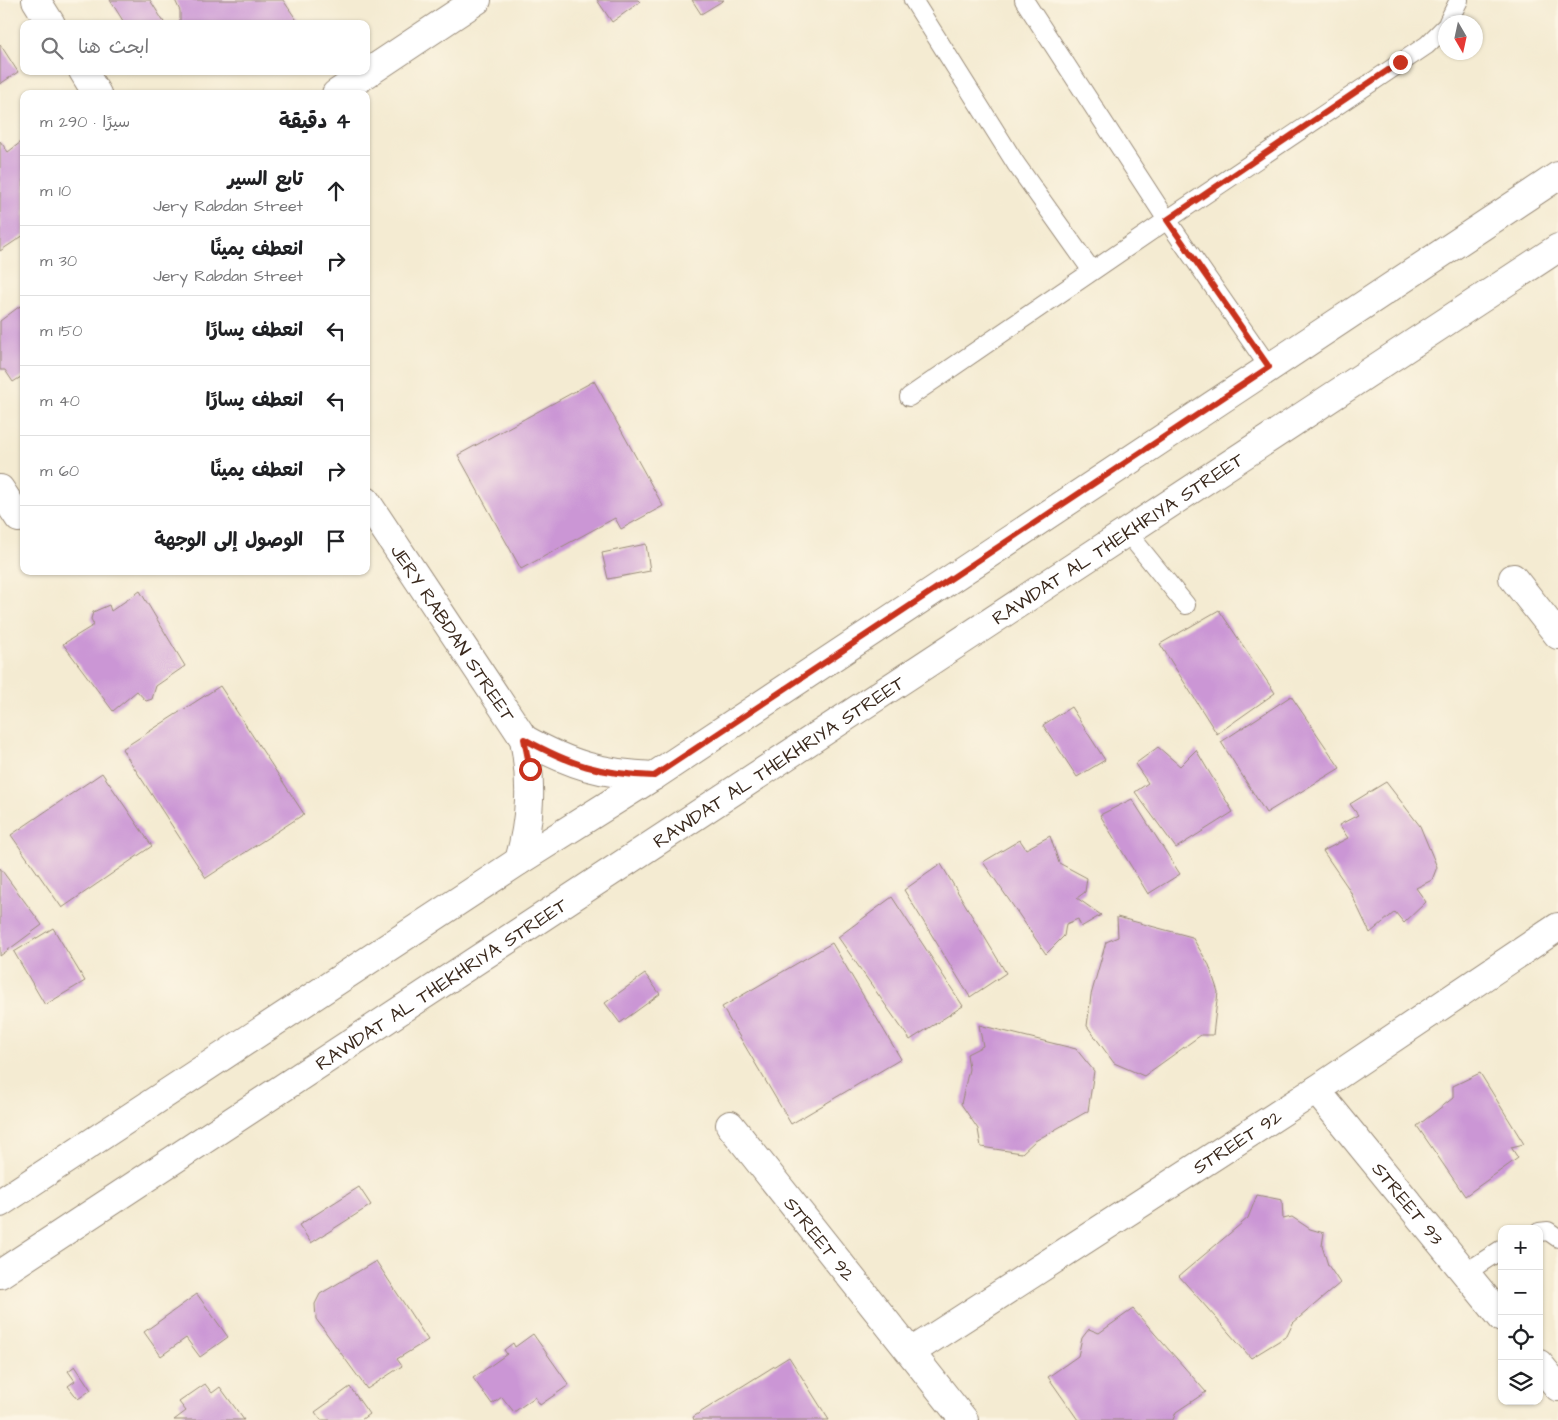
<!DOCTYPE html>
<html lang="ar">
<head>
<meta charset="utf-8">
<style>
	body { margin:0; font-family:"Architects Daughter","Playpen Sans Arabic",sans-serif; background:#f6f6f6; color:#202124; direction:rtl }
	.controls { position:absolute; right:15px; bottom:15px; display:grid; overflow:hidden; border-radius:10px; box-shadow:0 1px 4px #0004 }
	.controls button { width:45px; height:45px; display:grid; place-items:center; padding:0; border:0; border-bottom:1px solid #e0e0e0; background:#fff; color:#202124; font:25px sans-serif }
	.compass { position:absolute; left:1438px; top:15px; width:45px; height:45px; border-radius:50%; background:#fff; box-shadow:0 1px 4px #0004; rotate:171deg }
	.stop { position:absolute; width:15px; height:15px; margin:-11px; border:4px solid #c8321e; border-radius:50%; background:#fff }
	.stop.end { background:#c8321e; border-color:#fff; box-shadow:0 1px 5px #0008 }
	.list { margin:0; padding:0; list-style:none }
	h2 { display:flex; justify-content:space-between; align-items:center; height:65px; margin:0; padding:0 20px; font-size:21px }
	h2 small { font-size:16px; font-weight:400; color:#757577 }
	.list li { display:grid; grid-template-columns:32px 1fr auto; gap:15px; align-items:center; box-sizing:border-box; height:70px; padding:0 20px; border-top:1px solid #e0e0e0 }
	.list b { display:block; font-size:19px; white-space:nowrap }
	.list p { margin:0; font-size:16px; white-space:nowrap; color:#757577 }
	.list em { font-size:16px; font-style:normal; color:#757577 }
	.icon { flex:none; width:28px; height:28px; fill:none; stroke:currentColor; stroke-width:2; stroke-linecap:round; stroke-linejoin:round }
	.map { position:relative; flex:none; width:1558px; height:1420px; overflow:hidden; direction:ltr }
	.search { position:absolute; background:#fff; box-shadow:0 1px 4px #0004; left:20px; top:20px; width:350px; height:55px; display:flex; align-items:center; gap:12px; box-sizing:border-box; padding:0 18px; border-radius:10px; color:#757577; font-size:19px }
	.panel { position:absolute; background:#fff; box-shadow:0 1px 4px #0004; left:20px; top:90px; width:350px; height:485px; border-radius:10px; direction:rtl }
	.map>svg:first-child { display:block }
</style>
</head>
<body>
<div class="map">
<svg width="1558" height="1420" viewBox="0 0 1558 1420">
	<rect width="100%" height="100%" fill="#fcf5e5"/>
	<filter id="ink" filterUnits="userSpaceOnUse"><feTurbulence type="fractalNoise" baseFrequency=".02" numOctaves="2"/><feDisplacementMap in="SourceGraphic" scale="10" xChannelSelector="R" yChannelSelector="G"/><feConvolveMatrix kernelMatrix="1 2 1 2 8 2 1 2 1" color-interpolation-filters="sRGB"/></filter>
	<filter id="wash" filterUnits="userSpaceOnUse"><feTurbulence type="fractalNoise" baseFrequency=".0096" numOctaves="4" result="noise"/><feDisplacementMap in="SourceGraphic" scale="20" xChannelSelector="R" yChannelSelector="G"/><feGaussianBlur stdDeviation="1.12" result="paint"/><feColorMatrix in="noise" values="0 0 0 0 0 0 0 0 0 0 0 0 0 0 0 0 0 1.4 0 .05"/><feComposite in="paint" operator="in"/></filter>
	<g filter="url(#wash)">
		<rect width="100%" height="100%" fill="#f4ebd2"/>
		<g id="blocks">
			<path fill="#cb96d5" d="M 110,0 L 150,0 L 165,24 L 125,24 Z
				M 175,0 L 283,0 L 298,22 L 295,24 L 180,24 L 180,11 Z
				M 597,0 L 638,0 L 640,2 L 612,22 Z
				M 692,0 L 724,0 L 701,14 Z
				M 0,44 L 18,72 L 0,84 Z
				M 0,141 L 8,152 L 21,142 L 24,146 L 24,235 L 0,251 Z
				M 20,306 L 24,312 L 24,375 L 13,382 L 5,370 L 0,370 L 0,321 Z
				M 594,381 L 663,506 L 621,529 L 615,518 L 521,569 L 458,455 Z
				M 646,544 L 650,571 L 608,579 L 602,553 Z
				M 140,591 L 185,666 L 156,686 L 152,699 L 146,701 L 137,691 L 113,711 L 63,644 L 94,625 L 91,619 L 93,612 L 109,605 L 111,611 Z
				M 1219,610 L 1275,693 L 1217,734 L 1160,644 Z
				M 220,686 L 304,814 L 206,878 L 122,749 Z
				M 1291,696 L 1340,768 L 1266,813 L 1221,742 Z
				M 1071,707 L 1105,760 L 1077,777 L 1043,725 Z
				M 1158,747 L 1180,766 L 1196,750 L 1233,812 L 1176,848 L 1135,792 L 1148,783 L 1135,764 Z
				M 102,773 L 152,846 L 62,908 L 11,835 Z
				M 1386,782 L 1420,826 L 1437,867 L 1432,880 L 1416,888 L 1426,902 L 1404,923 L 1395,912 L 1370,933 L 1349,889 L 1323,851 L 1348,838 L 1339,825 L 1358,815 L 1350,804 Z
				M 1132,799 L 1180,874 L 1148,894 L 1100,815 Z
				M 1050,836 L 1059,863 L 1087,878 L 1085,892 L 1077,898 L 1101,915 L 1081,927 L 1078,919 L 1066,924 L 1064,936 L 1046,954 L 983,862 L 1020,840 L 1026,849 Z
				M 941,864 L 1006,973 L 970,997 L 904,890 Z
				M 0,868 L 42,925 L 0,956 Z
				M 892,897 L 963,1006 L 910,1040 L 838,937 Z
				M 1117,917 L 1192,937 L 1209,965 L 1218,992 L 1213,1035 L 1201,1035 L 1144,1076 L 1114,1063 L 1087,1026 L 1091,995 L 1106,942 L 1118,937 Z
				M 53,928 L 85,981 L 45,1005 L 14,952 Z
				M 832,943 L 901,1059 L 791,1124 L 722,1007 Z
				M 645,974 L 660,994 L 620,1023 L 605,1003 Z
				M 979,1025 L 1076,1049 L 1094,1071 L 1088,1111 L 1035,1141 L 1022,1153 L 981,1147 L 978,1129 L 961,1104 L 969,1069 L 967,1054 L 983,1046 Z
				M 1480,1073 L 1524,1144 L 1511,1147 L 1518,1158 L 1465,1196 L 1417,1126 L 1453,1098 L 1453,1086 Z
				M 359,1187 L 371,1205 L 311,1243 L 299,1225 Z
				M 1257,1195 L 1282,1200 L 1283,1219 L 1292,1217 L 1310,1229 L 1324,1233 L 1322,1246 L 1328,1265 L 1340,1283 L 1293,1323 L 1287,1336 L 1251,1358 L 1179,1276 L 1248,1218 Z
				M 376,1261 L 428,1340 L 397,1359 L 402,1366 L 367,1389 L 316,1319 L 315,1304 L 320,1294 Z
				M 197,1294 L 228,1337 L 200,1357 L 186,1338 L 161,1356 L 144,1332 Z
				M 1133,1309 L 1206,1392 L 1176,1412 L 1173,1420 L 1078,1420 L 1048,1377 L 1078,1356 L 1082,1338 L 1089,1329 L 1099,1333 Z
				M 533,1334 L 569,1385 L 540,1405 L 535,1397 L 514,1412 L 502,1397 L 492,1404 L 473,1378 L 507,1354 L 504,1350 L 513,1343 L 515,1347 Z
				M 789,1357 L 829,1420 L 694,1420 L 693,1417 Z
				M 75,1366 L 91,1390 L 78,1399 L 68,1386 L 75,1381 L 68,1371 Z
				M 205,1384 L 212,1393 L 220,1387 L 244,1420 L 174,1420 L 186,1411 L 179,1402 Z
				M 350,1387 L 369,1414 L 361,1420 L 321,1420 L 315,1412 Z"/>
		</g>
	</g>
	<g filter="url(#ink)">
		<use href="#blocks" fill-opacity="0" stroke="#988a78" stroke-width="1"/>
		<g fill="none" stroke-linecap="round" stroke-linejoin="round">
			<defs>
				<path id="lane" d="M 913,0 L 1016,164 L 1092,271
					M 1024,0 L 1167,220 L 1269,367
					M 1448,22 L 1459,0
					M 909,397 L 1167,220 L 1427,45 L 1446,26
					M 1127,532 L 1186,605
					M 1539,1232 L 1548,1231 L 1558,1238
					M 1465,1273 L 1502,1249"/>
				<g id="street">
					<path d="M 36,0 L 51,24"/>
					<path d="M 83,71 L 97,94"/>
					<path d="M 336,94 L 477,0"/>
					<path d="M 0,489 L 19,518"/>
					<path id="s1" d="M 366,501 L 524,739 C 532,782 531,819 519,861"/>
					<path d="M 1513,578 L 1558,635"/>
					<path d="M 524,739 C 571,765 601,774 654,776"/>
					<path id="s2" d="M 1316,1090 L 1502,1318"/>
					<path id="s3" d="M 730,1125 L 964,1420"/>
					<path id="s4" d="M 911,1352 L 1316,1090 L 1558,927"/>
					<path d="M 1539,1364 L 1558,1387"/>
				</g>
				<g id="secondary">
					<path d="M 0,1203 L 519,861 L 654,776 L 1558,176"/>
					<path id="s5" d="M 0,1274 L 1558,248"/>
				</g>
			</defs>
			<use href="#lane" stroke="#988a78" stroke-width="20"/>
			<use href="#street" stroke="#988a78" stroke-width="30"/>
			<use href="#secondary" stroke="#988a78" stroke-width="30"/>
			<use href="#lane" stroke="#fff" stroke-width="18"/>
			<use href="#street" stroke="#fff" stroke-width="28"/>
			<use href="#secondary" stroke="#fff" stroke-width="28"/>
		</g>
	</g>
	<g fill="none" stroke-linecap="round" stroke-linejoin="round" filter="url(#ink)">
		<path stroke="#c8321e" stroke-width="6" d="M 530,769 L 524,739 C 571,765 600,774 654,776 L 1269,367 L 1167,220 L 1400,62"/>
	</g>
	<g text-anchor="middle" stroke-width="5" stroke-linejoin="round" paint-order="stroke">
		<g font-size="19" fill="#3b2a1e" stroke="#fcf5e5">
			<text dy="7" stroke="none"><textPath href="#s5" startOffset="1338">RAWDAT AL THEKHRIYA STREET</textPath></text>
			<text dy="7" stroke="none"><textPath href="#s1" startOffset="158">JERY RABDAN STREET</textPath></text>
			<text dy="7" stroke="none"><textPath href="#s5" startOffset="932">RAWDAT AL THEKHRIYA STREET</textPath></text>
			<text dy="7" stroke="none"><textPath href="#s5" startOffset="528">RAWDAT AL THEKHRIYA STREET</textPath></text>
			<text dy="7" stroke="none"><textPath href="#s4" startOffset="388">STREET 92</textPath></text>
			<text dy="7" stroke="none"><textPath href="#s2" startOffset="146">STREET 93</textPath></text>
			<text dy="7" stroke="none"><textPath href="#s3" startOffset="145">STREET 92</textPath></text>
		</g>
	</g>
</svg>
<div class="controls">
<button>+</button>
<button>−</button>
<button><svg class="icon" aria-label="locate" viewBox="0 0 24 24"><circle cx="12" cy="12" r="6"/><path d="M12 2v4M12 18v4M2 12h4M18 12h4"/></svg></button>
<button><svg class="icon" aria-label="layers" viewBox="0 0 24 24"><path d="M12 4l9 5-9 5-9-5zM3 14l9 5 9-5"/></svg></button>
</div>
<svg class="compass" viewBox="-18 -18 36 36"><path d="M0-13l5 13h-10z" fill="#e53935"/><path d="M0 13l5-13h-10z" fill="#757577"/></svg>
<div class="stop" style="left:530px;top:769px"></div>
<div class="stop end" style="left:1400px;top:62px"></div>
<div class="search"><svg class="icon" aria-label="search" viewBox="0 0 24 24"><circle cx="10" cy="10" r="6"/><path d="M15 15l6 6"/></svg>ابحث هنا</div>
<section class="panel">
<h2>4 دقيقة<small>سيرًا · 290 m</small></h2>
<ul class="list">
<li><svg class="icon" aria-label="ahead" viewBox="0 0 24 24"><path d="M12 20V5M6 11l6-6 6 6"/></svg><div><b>تابع السير</b><p>Jery Rabdan Street</p></div><em>10 m</em></li>
<li><svg class="icon" aria-label="right" viewBox="0 0 24 24"><path d="M7 20v-9h11M14 6l5 5-5 5"/></svg><div><b>انعطف يمينًا</b><p>Jery Rabdan Street</p></div><em>30 m</em></li>
<li><svg class="icon" aria-label="left" viewBox="0 0 24 24"><path d="M17 20v-9H6M10 6l-5 5 5 5"/></svg><div><b>انعطف يسارًا</b></div><em>150 m</em></li>
<li><svg class="icon" aria-label="left" viewBox="0 0 24 24"><path d="M17 20v-9H6M10 6l-5 5 5 5"/></svg><div><b>انعطف يسارًا</b></div><em>40 m</em></li>
<li><svg class="icon" aria-label="right" viewBox="0 0 24 24"><path d="M7 20v-9h11M14 6l5 5-5 5"/></svg><div><b>انعطف يمينًا</b></div><em>60 m</em></li>
<li><svg class="icon" aria-label="arrive" viewBox="0 0 24 24"><path d="M6 21V4h12l-3 4 3 4H6"/></svg><div><b>الوصول إلى الوجهة</b></div></li>
</ul>
</section>
</div>
</body>
</html>
